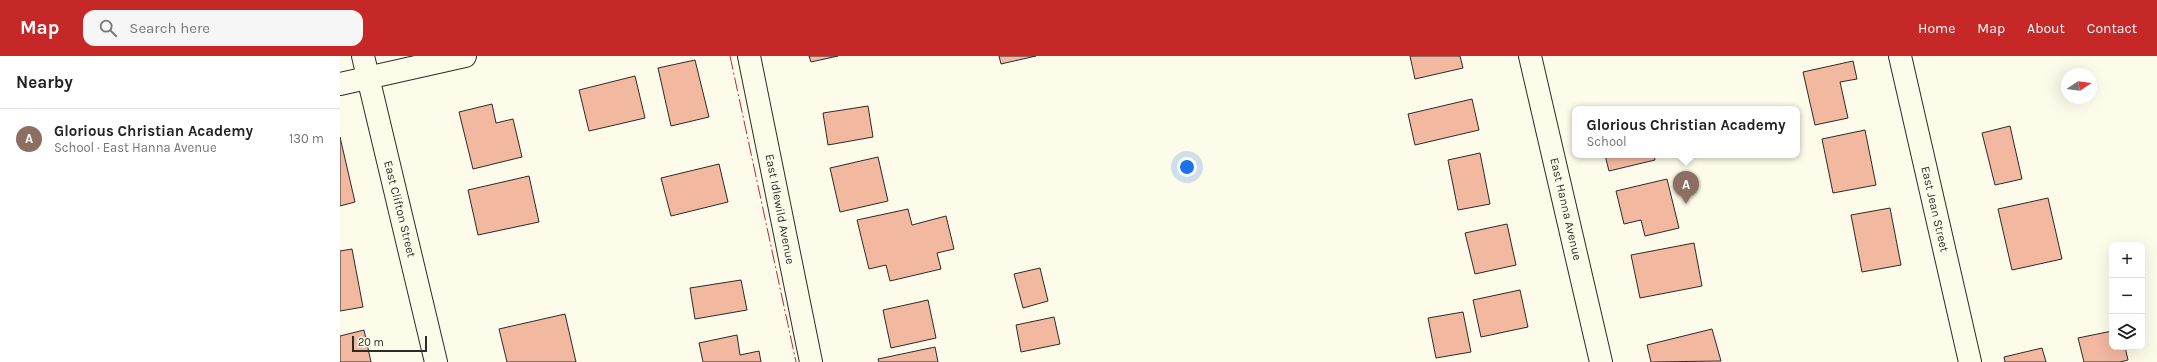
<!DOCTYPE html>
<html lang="en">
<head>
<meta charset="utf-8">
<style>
	body { margin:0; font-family:Karla,sans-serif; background:#f6f6f6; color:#222 }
	.controls { position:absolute; right:12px; bottom:12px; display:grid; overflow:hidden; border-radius:8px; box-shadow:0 4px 16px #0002 }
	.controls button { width:36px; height:36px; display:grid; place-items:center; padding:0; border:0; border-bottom:1px solid #e0e0e0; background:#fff; color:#222; font:20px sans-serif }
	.compass { position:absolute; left:1721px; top:12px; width:36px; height:36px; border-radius:50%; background:#fff; box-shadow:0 4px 16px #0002; rotate:77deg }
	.scale { position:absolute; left:12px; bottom:10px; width:75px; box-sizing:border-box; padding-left:4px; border:2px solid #2b2b2b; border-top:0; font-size:11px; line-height:14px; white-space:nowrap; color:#2b2b2b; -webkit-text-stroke:3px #fdfbea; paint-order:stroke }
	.you { position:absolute; left:847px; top:111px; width:14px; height:14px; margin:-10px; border:3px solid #fff; border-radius:50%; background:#1a73e8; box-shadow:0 0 0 6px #1a73e833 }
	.badge { display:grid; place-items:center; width:26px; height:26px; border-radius:50%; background:#c62828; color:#fff; font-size:13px; font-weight:700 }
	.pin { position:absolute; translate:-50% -33px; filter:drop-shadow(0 1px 2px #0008) }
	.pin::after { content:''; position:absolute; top:21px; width:14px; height:12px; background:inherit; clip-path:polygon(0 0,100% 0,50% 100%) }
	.popup { position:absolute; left:1232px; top:50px; width:228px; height:52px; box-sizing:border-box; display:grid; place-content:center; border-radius:8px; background:#fff; filter:drop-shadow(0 1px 3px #0005); font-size:13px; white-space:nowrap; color:#767676 }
	.popup b { font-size:15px; color:#222 }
	.popup::after { content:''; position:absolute; left:50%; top:100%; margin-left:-8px; border:8px solid transparent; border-top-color:#fff }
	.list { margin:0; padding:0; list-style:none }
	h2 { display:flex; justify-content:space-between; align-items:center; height:52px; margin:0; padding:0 16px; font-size:17px }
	h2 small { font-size:13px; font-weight:400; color:#767676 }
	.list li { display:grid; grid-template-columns:26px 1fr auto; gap:12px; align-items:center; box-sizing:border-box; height:60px; padding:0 16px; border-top:1px solid #e0e0e0 }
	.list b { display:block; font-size:15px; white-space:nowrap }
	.list p { margin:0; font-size:13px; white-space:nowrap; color:#767676 }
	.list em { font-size:13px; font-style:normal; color:#767676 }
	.icon { flex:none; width:22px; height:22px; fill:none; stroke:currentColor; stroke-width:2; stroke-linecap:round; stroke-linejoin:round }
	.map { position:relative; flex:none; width:1817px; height:306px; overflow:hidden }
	header { display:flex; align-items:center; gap:24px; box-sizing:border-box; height:56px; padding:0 20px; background:#c62828; color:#fff }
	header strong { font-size:19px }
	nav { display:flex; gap:22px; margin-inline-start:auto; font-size:14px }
	.search { width:280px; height:36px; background:#f6f6f6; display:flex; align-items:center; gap:10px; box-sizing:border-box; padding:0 14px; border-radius:12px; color:#767676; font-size:15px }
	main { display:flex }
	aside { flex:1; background:#fff }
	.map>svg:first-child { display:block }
</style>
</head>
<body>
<header>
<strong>Map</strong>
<div class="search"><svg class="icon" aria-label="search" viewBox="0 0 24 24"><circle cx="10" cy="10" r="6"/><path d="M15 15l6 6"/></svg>Search here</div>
<nav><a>Home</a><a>Map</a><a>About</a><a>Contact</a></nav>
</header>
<main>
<aside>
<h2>Nearby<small></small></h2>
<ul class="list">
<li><span class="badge" style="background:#8d6e63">A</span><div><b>Glorious Christian Academy</b><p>School · East Hanna Avenue</p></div><em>130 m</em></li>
</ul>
</aside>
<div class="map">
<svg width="1817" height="306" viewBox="0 0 1817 306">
	<rect width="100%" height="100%" fill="#fdfbea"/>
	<path fill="#f2b8a0" stroke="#2b2b2b" d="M 469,0 L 498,0 L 471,6 Z
		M 659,0 L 696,0 L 661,8 Z
		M 1070,0 L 1120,0 L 1123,12 L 1075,23 Z
		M 355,4 L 369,61 L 331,70 L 318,12 Z
		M 1513,5 L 1517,23 L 1500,26 L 1508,62 L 1475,69 L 1463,16 Z
		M 295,20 L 305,62 L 249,75 L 239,34 Z
		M 1132,43 L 1139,74 L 1075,89 L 1068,58 Z
		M 152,48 L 156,67 L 173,63 L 182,101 L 133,113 L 119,56 Z
		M 528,50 L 533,81 L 488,89 L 483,57 Z
		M 1670,70 L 1682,123 L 1655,129 L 1642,77 Z
		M 1525,74 L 1536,129 L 1493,137 L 1482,83 Z
		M 0,81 L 15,146 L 0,150 Z
		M 1140,97 L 1150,148 L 1118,154 L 1108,104 Z
		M 1265,99 L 1314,99 L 1315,104 L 1269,115 Z
		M 538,101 L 548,145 L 500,156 L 490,112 Z
		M 379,108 L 388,146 L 331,160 L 321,122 Z
		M 189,120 L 199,166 L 138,179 L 128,134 Z
		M 1327,123 L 1339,172 L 1305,180 L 1301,164 L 1284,168 L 1276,135 Z
		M 1708,142 L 1722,203 L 1672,214 L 1658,153 Z
		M 1550,152 L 1561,209 L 1522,216 L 1511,159 Z
		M 568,153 L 572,169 L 606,160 L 614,193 L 597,197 L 601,213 L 550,225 L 546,209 L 529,213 L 517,164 Z
		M 1167,168 L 1176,209 L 1135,218 L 1125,177 Z
		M 1354,187 L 1362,230 L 1300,242 L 1291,199 Z
		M 12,193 L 23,251 L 0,255 L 0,195 Z
		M 700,212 L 708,245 L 683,252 L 674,218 Z
		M 401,224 L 407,254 L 355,263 L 350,232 Z
		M 1180,234 L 1188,271 L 1141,281 L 1133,244 Z
		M 588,244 L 596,282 L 551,292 L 543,254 Z
		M 1123,256 L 1131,296 L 1096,302 L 1088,262 Z
		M 225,258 L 236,306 L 167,306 L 159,273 Z
		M 714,261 L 720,288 L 681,296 L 676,269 Z
		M 1372,273 L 1381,305 L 1311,306 L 1307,289 Z
		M 24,274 L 31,306 L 0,306 L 0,280 Z
		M 1772,275 L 1772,291 L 1785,291 L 1788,304 L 1780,306 L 1744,306 L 1738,282 Z
		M 397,279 L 400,299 L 419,295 L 421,306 L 363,306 L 359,287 Z
		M 595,291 L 598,306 L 539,306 L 538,303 Z
		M 1702,292 L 1706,306 L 1665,306 L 1664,301 Z"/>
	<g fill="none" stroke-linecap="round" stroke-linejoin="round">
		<defs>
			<path id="minor" d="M 23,0 L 96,306
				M 409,0 L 471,306
				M 1560,0 L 1630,306
				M 0,28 L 125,0"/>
			<path id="tertiary" d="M 1190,0 L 1261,306"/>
		</defs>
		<use href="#minor" stroke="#2b2b2b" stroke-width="24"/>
		<use href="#tertiary" stroke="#2b2b2b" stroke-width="24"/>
		<use href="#minor" stroke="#fdfbea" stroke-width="22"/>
		<use href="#tertiary" stroke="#fdfbea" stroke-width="22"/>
		<path stroke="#c62828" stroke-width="1" stroke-dasharray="14 3 2 3" stroke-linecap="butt" d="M 390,0 L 456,306"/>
	</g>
	<g text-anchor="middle" stroke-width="3" stroke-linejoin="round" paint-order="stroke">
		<g font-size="12" fill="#2b2b2b" stroke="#fdfbea">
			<text transform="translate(60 153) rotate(76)" y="4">East Clifton Street</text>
			<text transform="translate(440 153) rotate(79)" y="4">East Idlewild Avenue</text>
			<text transform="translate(1226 153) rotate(77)" y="4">East Hanna Avenue</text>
			<text transform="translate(1595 153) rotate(77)" y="4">East Jean Street</text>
		</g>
	</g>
</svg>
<div class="controls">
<button>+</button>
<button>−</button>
<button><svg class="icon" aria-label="layers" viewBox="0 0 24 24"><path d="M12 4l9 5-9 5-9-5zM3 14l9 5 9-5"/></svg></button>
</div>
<svg class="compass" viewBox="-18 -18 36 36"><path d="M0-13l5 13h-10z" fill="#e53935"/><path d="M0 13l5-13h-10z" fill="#767676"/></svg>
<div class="scale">20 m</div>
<div class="you"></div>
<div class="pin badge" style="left:1346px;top:148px;background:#8d6e63">A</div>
<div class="popup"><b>Glorious Christian Academy</b>School</div>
</div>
</main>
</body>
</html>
